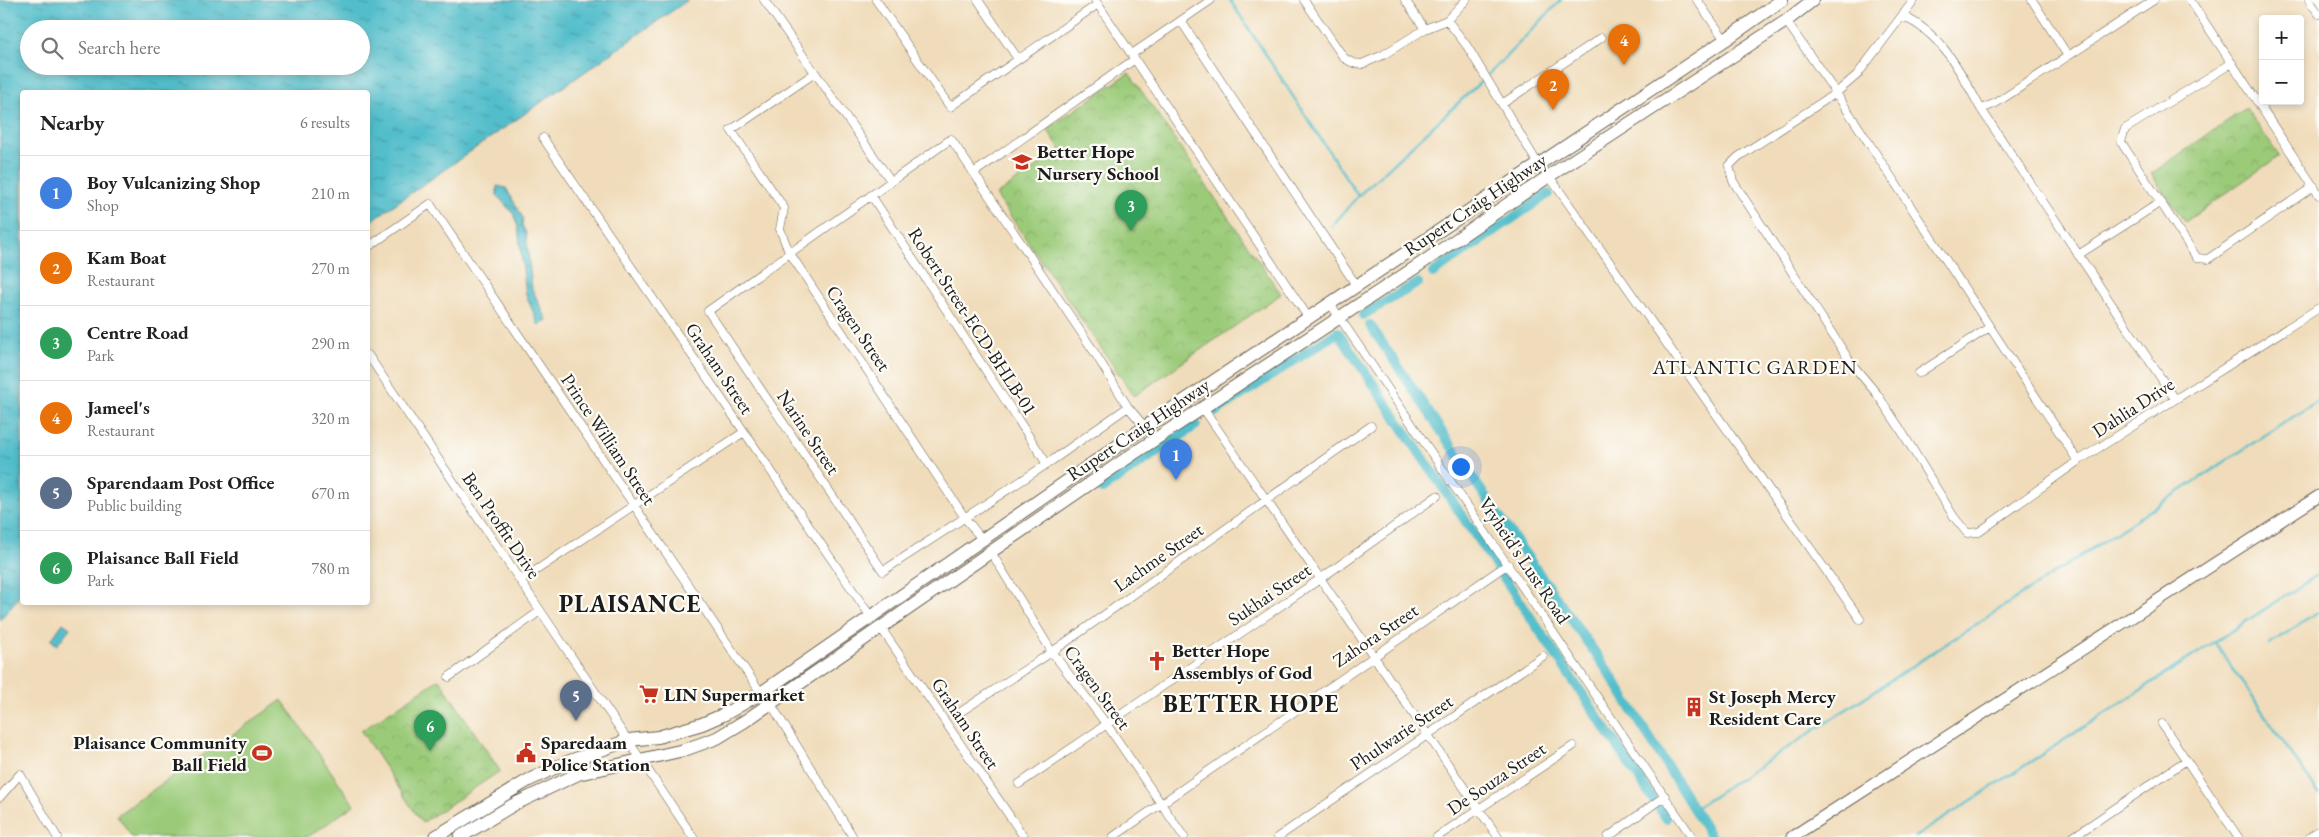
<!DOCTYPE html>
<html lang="en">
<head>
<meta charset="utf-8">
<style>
	body { margin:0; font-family:"EB Garamond",serif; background:#f2f2f2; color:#222 }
	.controls { position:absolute; right:15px; top:15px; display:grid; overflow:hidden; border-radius:5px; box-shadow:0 2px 8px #0003 }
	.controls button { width:45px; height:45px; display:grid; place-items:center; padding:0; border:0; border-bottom:1px solid #e0e0e0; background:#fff; color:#222; font:25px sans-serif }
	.you { position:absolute; left:1460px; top:466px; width:18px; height:18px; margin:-12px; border:4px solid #fff; border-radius:50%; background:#1a73e8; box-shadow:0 0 0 8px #1a73e833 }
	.badge { display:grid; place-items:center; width:32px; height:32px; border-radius:50%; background:#ea580c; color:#fff; font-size:16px; font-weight:700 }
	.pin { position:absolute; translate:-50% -41px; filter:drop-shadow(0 1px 2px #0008) }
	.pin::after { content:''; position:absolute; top:26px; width:18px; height:15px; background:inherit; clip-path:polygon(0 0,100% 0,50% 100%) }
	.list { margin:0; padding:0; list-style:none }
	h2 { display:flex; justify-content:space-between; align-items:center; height:65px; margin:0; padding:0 20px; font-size:21px }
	h2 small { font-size:16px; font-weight:400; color:#767676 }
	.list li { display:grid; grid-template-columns:32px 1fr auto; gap:15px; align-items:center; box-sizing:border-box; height:75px; padding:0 20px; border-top:1px solid #e0e0e0 }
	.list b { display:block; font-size:19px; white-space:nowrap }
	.list p { margin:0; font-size:16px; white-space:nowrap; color:#767676 }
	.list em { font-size:16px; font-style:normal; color:#767676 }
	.icon { flex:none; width:28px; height:28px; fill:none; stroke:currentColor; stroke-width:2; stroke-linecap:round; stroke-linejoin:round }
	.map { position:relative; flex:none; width:2319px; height:837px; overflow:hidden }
	.search { position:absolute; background:#fff; box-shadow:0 2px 8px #0003; left:20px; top:20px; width:350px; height:55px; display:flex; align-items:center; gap:12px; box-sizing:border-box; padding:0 18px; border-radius:28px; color:#767676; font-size:19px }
	.panel { position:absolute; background:#fff; box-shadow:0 2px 8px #0003; left:20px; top:90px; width:350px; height:515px; border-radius:5px }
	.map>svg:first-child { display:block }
</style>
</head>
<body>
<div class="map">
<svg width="2319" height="837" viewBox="0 0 2319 837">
	<defs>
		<pattern id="park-crowns" width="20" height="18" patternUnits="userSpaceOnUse" patternTransform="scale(1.25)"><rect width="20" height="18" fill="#9bcb79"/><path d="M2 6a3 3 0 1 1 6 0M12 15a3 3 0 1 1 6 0" fill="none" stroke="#85ae68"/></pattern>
		<pattern id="water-ripples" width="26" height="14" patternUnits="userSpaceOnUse" patternTransform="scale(1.25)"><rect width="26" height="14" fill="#52becb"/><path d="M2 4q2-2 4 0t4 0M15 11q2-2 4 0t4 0" fill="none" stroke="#439aa4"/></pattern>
	</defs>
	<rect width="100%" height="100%" fill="#fdfcf7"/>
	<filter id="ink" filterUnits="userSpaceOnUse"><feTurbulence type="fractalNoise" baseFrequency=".02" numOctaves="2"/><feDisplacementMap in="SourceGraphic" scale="10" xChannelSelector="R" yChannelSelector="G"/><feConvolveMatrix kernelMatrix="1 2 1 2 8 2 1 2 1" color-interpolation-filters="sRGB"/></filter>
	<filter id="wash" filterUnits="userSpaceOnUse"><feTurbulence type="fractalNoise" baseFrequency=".0096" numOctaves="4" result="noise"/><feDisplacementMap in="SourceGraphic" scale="20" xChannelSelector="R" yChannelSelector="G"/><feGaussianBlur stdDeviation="1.12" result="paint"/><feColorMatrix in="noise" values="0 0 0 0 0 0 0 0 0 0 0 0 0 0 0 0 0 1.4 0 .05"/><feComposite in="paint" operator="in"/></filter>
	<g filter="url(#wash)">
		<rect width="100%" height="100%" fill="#f0dcba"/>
		<path fill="#9bcb79" stroke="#5c744a" d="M 282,700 L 354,805 L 308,837 L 132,837 L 117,815 Z"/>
		<path fill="url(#park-crowns)" stroke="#5c744a" d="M 1129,73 L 1281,294 L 1134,396 L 996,195 L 1061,150 L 1047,129 Z
			M 2246,108 L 2279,156 L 2185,222 L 2151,174 Z
			M 439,679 L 500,771 L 422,823 L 361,731 Z"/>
		<path fill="url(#water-ripples)" stroke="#376d74" fill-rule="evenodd" d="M 0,0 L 688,0 L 368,223 L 368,92 L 22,92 L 22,593 L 0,620 ZM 29,29 L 361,29 L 361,66 L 29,66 Z
			M 497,186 L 506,188 L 523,218 L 522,225 L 526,233 L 532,289 L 547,320 L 539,326 L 526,295 L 518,227 L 514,215 L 497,195 Z
			M 63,623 L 70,628 L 57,645 L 51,640 Z"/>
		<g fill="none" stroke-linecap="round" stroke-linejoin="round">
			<path stroke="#52becb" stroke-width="2.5" d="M 1230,0 L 1358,196 L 1484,79
				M 1488,75 L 1561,0
				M 1331,227 L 1358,196
				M 2214,641 L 2319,794
				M 2269,644 L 2319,612
				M 1694,809 L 2319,400
				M 1915,837 L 2319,574"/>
			<path stroke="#52becb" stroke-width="10" d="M 1433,273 L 1548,194
				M 1363,315 L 1418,283
				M 1370,325 L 1497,514 L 1610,674 L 1711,837
				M 1215,412 L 1338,332 L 1666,818
				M 1102,489 L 1196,425"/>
		</g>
	</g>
	<g filter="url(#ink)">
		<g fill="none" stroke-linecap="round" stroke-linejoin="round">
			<defs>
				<path id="minor" d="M 764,0 L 891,181
					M 876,0 L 950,107 L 1098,4
					M 978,0 L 1018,59
					M 1095,0 L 1308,317
					M 1304,0 L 1344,58 L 1353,63 L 1362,64 L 1383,55 L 1425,29 L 1447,20 L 1466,0
					M 1405,0 L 1425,29
					M 1697,0 L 1725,40
					M 1914,0 L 1857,75 L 1836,93 L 1738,157 L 1729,166 L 1733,181 L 1851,363 L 1877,394 L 1899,427 L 1954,517 L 1967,533 L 1979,532 L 2078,461 L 2319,308
					M 2032,0 L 2068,56
					M 2190,0 L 2319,195
					M 2309,0 L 2319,14
					M 1902,16 C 1942,33 1961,73 1981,109 L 2175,399
					M 1447,20 L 1467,46 L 1538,164
					M 1181,21 L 1356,285
					M 1786,21 L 1836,93 L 2078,461
					M 1132,54 L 1211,0
					M 2232,63 L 2125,129 L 2121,142 L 2197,258 L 2208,259 L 2314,186
					M 815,73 L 731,130 L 784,208 L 780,229 L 789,252 L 965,518 L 981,538
					M 1502,104 L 1601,38
					M 1981,109 L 1996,103 L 2154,0
					M 543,138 L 871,617
					M 975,172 L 1135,59
					M 1549,176 L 1860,619
					M 871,195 L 1047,464
					M 368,247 L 430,204 L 761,693
					M 2078,255 L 2161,202
					M 1329,302 L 1692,837
					M 368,355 L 693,837
					M 1919,373 L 1990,327
					M 1128,407 L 1047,464 L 883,571 L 708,311 L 951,139 L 1093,350 L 1128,407 L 1145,427
					M 1203,408 L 1498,837
					M 991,552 L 1052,652 L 1107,725 L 1184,837
					M 520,581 L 744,432
					M 881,628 L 1024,837
					M 449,677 L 540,611
					M 771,704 L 853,837
					M 962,711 L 1052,652 L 1371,426
					M 2162,724 L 2238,837
					M 1019,784 L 1320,579 L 1437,496
					M 0,797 L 20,774 L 57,837
					M 1113,837 L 1508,564
					M 1278,837 L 1543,656
					M 1437,837 L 1573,746
					M 1608,837 L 1665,796
					M 2073,837 L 2185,761
					M 2309,837 L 2319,831"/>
				<path id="secondary" d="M 1792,837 L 2319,496"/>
				<path id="primary" d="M 435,837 L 527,781 L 567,762 L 629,740 L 658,737 L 702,724 L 725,714 L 761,693 L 1145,427 L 1725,40 L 1782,0
					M 460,837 L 513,805 L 578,774 L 684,750 L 717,738 L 745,721 L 1133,454 L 1419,265 L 1549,176 L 1786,21 L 1813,0"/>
			</defs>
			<use href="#minor" stroke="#665f53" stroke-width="9"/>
			<use href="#secondary" stroke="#665f53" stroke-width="13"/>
			<use href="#primary" stroke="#665f53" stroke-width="14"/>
			<use href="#minor" stroke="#fff" stroke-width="8"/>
			<use href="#secondary" stroke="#fff" stroke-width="11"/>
			<use href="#primary" stroke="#fff" stroke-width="12"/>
		</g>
	</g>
	<defs>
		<symbol id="school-bare" viewBox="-9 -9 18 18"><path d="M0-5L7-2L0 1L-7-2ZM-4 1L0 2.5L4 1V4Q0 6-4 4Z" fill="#c8321e" stroke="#fdfcf7" stroke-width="2.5" paint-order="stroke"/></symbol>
		<symbol id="church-bare" viewBox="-9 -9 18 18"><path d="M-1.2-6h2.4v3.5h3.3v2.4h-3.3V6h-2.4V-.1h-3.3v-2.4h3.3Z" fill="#c8321e" stroke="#fdfcf7" stroke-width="2.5" paint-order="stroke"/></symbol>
		<symbol id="supermarket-bare" viewBox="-9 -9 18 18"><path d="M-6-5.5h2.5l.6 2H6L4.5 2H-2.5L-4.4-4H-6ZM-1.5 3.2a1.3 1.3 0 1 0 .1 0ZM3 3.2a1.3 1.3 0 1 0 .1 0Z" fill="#c8321e" stroke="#fdfcf7" stroke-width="2.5" paint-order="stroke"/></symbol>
		<symbol id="building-bare" viewBox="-9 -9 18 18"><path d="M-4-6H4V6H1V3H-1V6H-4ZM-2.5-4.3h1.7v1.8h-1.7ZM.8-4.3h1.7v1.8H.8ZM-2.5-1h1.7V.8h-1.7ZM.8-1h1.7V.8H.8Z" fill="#c8321e" stroke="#fdfcf7" stroke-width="2.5" paint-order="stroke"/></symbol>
		<symbol id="stadium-bare" viewBox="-9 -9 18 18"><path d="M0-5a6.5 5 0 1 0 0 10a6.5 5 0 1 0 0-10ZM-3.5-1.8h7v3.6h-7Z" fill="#c8321e" stroke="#fdfcf7" stroke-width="2.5" paint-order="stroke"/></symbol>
		<symbol id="civic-bare" viewBox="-9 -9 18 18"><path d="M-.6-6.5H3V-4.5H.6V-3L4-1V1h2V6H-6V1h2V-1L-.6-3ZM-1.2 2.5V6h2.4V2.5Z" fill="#c8321e" stroke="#fdfcf7" stroke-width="2.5" paint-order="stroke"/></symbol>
	</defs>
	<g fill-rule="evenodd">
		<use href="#school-bare" x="1008" y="148" width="28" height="28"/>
		<use href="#church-bare" x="1143" y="647" width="28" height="28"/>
		<use href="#supermarket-bare" x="635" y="680" width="28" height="28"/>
		<use href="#building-bare" x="1680" y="693" width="28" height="28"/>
		<use href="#stadium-bare" x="248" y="739" width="28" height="28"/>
		<use href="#civic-bare" x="512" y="739" width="28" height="28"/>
	</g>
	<g text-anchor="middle" stroke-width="4.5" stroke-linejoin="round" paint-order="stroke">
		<g font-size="19" font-weight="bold" fill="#1c1c1c" stroke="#fdfcf7" text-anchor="start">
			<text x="1037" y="158">Better Hope<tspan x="1037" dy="22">Nursery School</tspan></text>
			<text x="1172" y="657">Better Hope<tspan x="1172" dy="22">Assemblys of God</tspan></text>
			<text x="664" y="701">LIN Supermarket</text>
			<text x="1709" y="703">St Joseph Mercy<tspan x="1709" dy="22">Resident Care</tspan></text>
			<text x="247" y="749" text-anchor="end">Plaisance Community<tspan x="247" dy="22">Ball Field</tspan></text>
			<text x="541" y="749">Sparedaam<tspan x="541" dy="22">Police Station</tspan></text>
		</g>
		<g font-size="19" fill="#1c1c1c" stroke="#fdfcf7">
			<text transform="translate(1475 204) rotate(-34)" y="7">Rupert Craig Highway</text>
			<text transform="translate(973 321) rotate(57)" y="7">Robert Street-ECD-BHLB-01</text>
			<text transform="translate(859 328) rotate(56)" y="7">Cragen Street</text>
			<text transform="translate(720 368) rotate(56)" y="7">Graham Street</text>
			<text transform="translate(2133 407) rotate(-33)" y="7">Dahlia Drive</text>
			<text transform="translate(1138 429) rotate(-34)" y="7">Rupert Craig Highway</text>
			<text transform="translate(809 432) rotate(56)" y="7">Narine Street</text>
			<text transform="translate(609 439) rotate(56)" y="7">Prince William Street</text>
			<text transform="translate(502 525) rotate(56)" y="7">Ben Proffit Drive</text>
			<text transform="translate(1158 557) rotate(-35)" y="7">Lachme Street</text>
			<text transform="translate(1525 560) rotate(56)" y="7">Vryheid's Lust Road</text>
			<text transform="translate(1269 594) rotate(-34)" y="7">Sukhai Street</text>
			<text transform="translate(1375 635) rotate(-34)" y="7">Zahora Street</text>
			<text transform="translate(1098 687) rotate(54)" y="7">Cragen Street</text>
			<text transform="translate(966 723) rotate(56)" y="7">Graham Street</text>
			<text transform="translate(1401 732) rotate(-34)" y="7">Phulwarie Street</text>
			<text transform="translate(1496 778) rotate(-34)" y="7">De Souza Street</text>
		</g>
		<g font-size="20" letter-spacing="1" fill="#1c1c1c" stroke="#fdfcf7">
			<text x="1755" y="374">ATLANTIC GARDEN</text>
		</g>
		<g font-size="24" font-weight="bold" letter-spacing="1" fill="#1c1c1c" stroke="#fdfcf7">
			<text x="630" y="612">PLAISANCE</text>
			<text x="1251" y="712">BETTER HOPE</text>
		</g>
	</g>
</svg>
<div class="controls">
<button>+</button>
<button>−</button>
</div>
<div class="you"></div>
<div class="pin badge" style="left:1176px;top:480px;background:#3f7fe0">1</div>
<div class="pin badge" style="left:1553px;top:110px;background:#e8710a">2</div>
<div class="pin badge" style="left:1131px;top:231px;background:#2e9e5b">3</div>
<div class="pin badge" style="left:1624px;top:65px;background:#e8710a">4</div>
<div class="pin badge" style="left:576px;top:721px;background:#5c6f8a">5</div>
<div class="pin badge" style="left:430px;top:751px;background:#2e9e5b">6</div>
<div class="search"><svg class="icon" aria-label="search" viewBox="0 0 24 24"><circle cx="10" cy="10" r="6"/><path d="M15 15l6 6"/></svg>Search here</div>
<section class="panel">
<h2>Nearby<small>6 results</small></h2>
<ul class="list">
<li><span class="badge" style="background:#3f7fe0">1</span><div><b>Boy Vulcanizing Shop</b><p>Shop</p></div><em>210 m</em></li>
<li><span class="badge" style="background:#e8710a">2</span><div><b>Kam Boat</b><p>Restaurant</p></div><em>270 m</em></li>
<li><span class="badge" style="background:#2e9e5b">3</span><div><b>Centre Road</b><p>Park</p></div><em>290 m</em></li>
<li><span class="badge" style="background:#e8710a">4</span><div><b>Jameel's</b><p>Restaurant</p></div><em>320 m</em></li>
<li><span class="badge" style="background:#5c6f8a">5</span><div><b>Sparendaam Post Office</b><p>Public building</p></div><em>670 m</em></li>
<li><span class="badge" style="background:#2e9e5b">6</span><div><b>Plaisance Ball Field</b><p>Park</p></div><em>780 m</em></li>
</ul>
</section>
</div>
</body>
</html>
